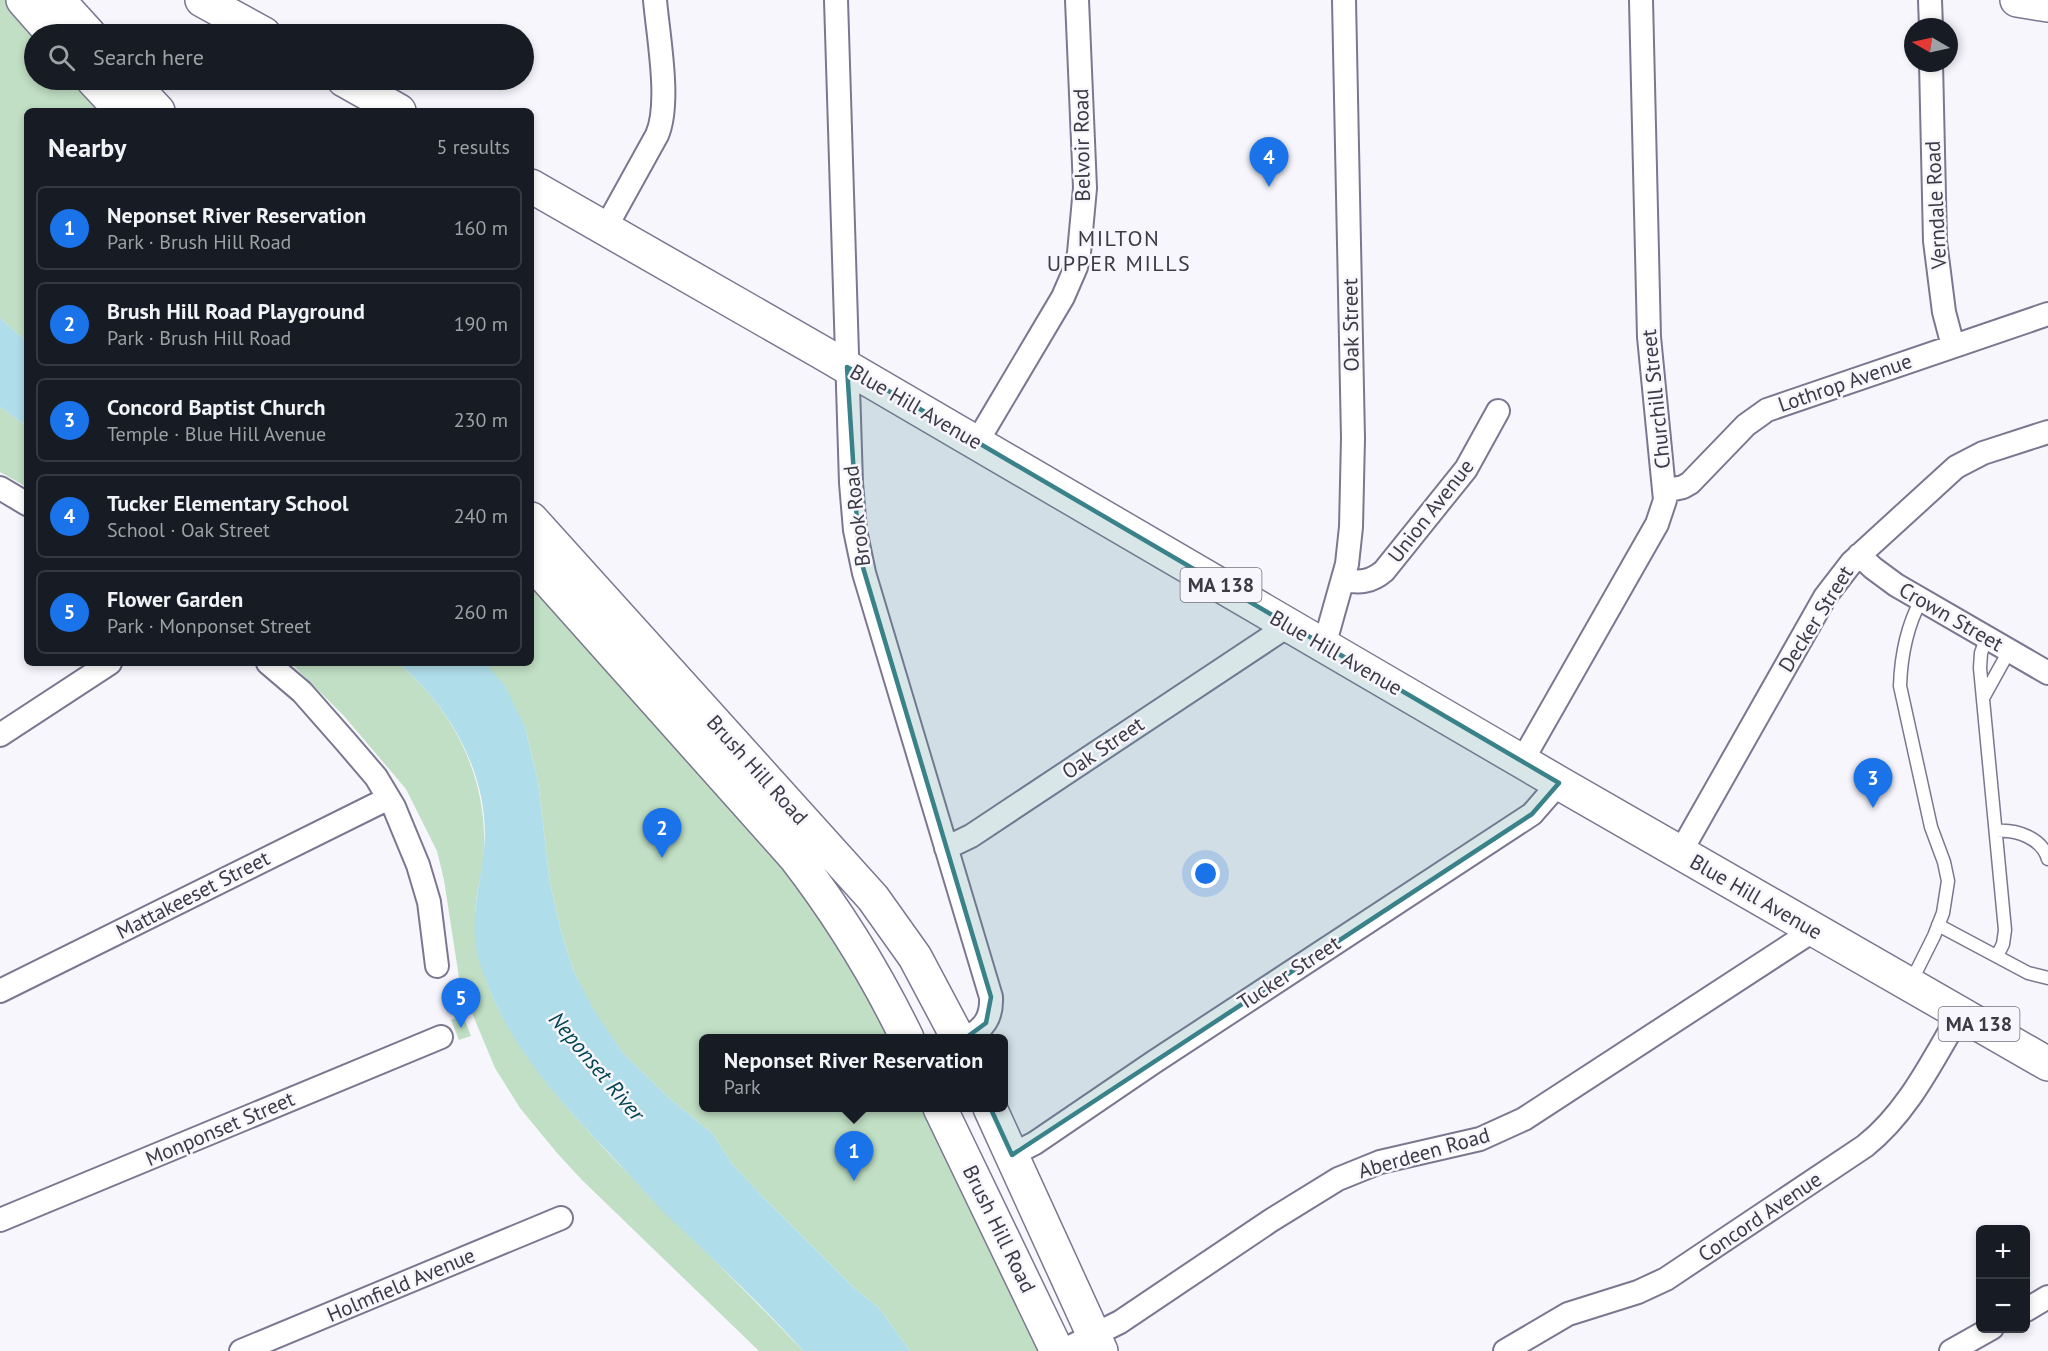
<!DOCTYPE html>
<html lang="en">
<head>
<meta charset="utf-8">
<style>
	body { margin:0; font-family:"PT Sans",sans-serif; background:#20242c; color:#f1f3f6 }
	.controls { position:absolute; right:18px; bottom:18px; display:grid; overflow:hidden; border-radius:9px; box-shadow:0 3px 9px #0003 }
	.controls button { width:54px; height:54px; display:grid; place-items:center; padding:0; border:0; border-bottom:2px solid #363941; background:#171b24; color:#f1f3f6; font:30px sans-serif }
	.compass { position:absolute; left:1904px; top:18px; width:54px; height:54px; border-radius:50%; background:#171b24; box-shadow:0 3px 9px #0003; rotate:279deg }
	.you { position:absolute; left:1206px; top:874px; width:21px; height:21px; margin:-15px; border:4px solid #fff; border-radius:50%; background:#1a73e8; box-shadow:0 0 0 9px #1a73e833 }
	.badge { display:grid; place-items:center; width:39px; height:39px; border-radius:50%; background:#1a73e8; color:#fff; font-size:20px; font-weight:700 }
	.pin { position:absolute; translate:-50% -50px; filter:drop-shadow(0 2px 3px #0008) }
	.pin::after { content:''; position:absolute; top:32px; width:21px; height:18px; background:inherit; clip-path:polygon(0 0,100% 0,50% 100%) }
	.popup { position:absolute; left:699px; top:1034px; width:309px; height:78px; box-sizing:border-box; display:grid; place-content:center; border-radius:9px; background:#171b24; filter:drop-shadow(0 2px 4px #0005); font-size:20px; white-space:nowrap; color:#9ea1a6 }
	.popup b { font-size:22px; color:#f1f3f6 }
	.popup::after { content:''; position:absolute; left:50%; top:100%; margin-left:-12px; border:12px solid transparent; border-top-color:#171b24 }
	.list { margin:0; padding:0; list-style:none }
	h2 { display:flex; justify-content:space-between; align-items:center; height:78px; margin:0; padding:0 24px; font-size:26px }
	h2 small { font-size:20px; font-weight:400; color:#9ea1a6 }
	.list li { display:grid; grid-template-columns:39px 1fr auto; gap:18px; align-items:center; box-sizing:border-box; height:84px; margin:0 12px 12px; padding:0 12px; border:2px solid #363941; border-radius:9px }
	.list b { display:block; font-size:22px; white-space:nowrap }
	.list p { margin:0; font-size:20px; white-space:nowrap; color:#9ea1a6 }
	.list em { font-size:20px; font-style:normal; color:#9ea1a6 }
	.icon { flex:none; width:33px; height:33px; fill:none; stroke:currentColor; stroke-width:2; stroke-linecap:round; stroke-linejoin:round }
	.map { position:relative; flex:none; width:2048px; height:1351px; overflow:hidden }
	.search { position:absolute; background:#171b24; box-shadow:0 3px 9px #0003; left:24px; top:24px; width:510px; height:66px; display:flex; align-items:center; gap:15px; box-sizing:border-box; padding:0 21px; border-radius:33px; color:#9ea1a6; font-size:22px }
	.panel { position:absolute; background:#171b24; box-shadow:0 3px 9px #0003; left:24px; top:108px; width:510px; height:558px; border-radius:9px }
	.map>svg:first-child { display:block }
</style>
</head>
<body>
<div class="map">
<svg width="2048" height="1351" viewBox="0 0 2048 1351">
	<rect width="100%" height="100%" fill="#f7f6fc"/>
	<path fill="#c0dfc4" d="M 0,0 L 10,0 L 34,34 L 34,80 L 80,80 L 107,111 L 27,111 L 27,342 L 0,318 Z
		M 0,407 L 27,426 L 27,487 L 0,472 Z
		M 531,583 L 785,868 L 846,955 L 892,1038 L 704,1038 L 704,1108 L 925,1108 L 1043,1351 L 910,1351 L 879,1308 L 854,1288 L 764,1198 L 732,1164 L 713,1134 L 669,1098 L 623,1053 L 593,1010 L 573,970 L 561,931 L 550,884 L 538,782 L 525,727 L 485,663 L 531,663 Z
		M 291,663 L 398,663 C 452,708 486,774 484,845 C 484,864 478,883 476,903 C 471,946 485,986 506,1023 C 536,1075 575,1117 616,1161 C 677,1225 742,1286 803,1351 L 759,1351 L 582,1180 L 557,1153 L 520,1108 L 495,1068 L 460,984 L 444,880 L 437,851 L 406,789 L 344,716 Z
		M 463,1015 L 471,1036 L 459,1040 L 451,1020 Z"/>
	<path fill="#afdde9" d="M 0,318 L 27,342 L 27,426 L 0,407 Z
		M 398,663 L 485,663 L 505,686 L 525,727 L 538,782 L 550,884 L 561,931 L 573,970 L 594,1010 L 623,1053 L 669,1098 L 713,1134 L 732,1164 L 764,1198 L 854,1288 L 879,1308 L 910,1351 L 803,1351 C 763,1306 719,1265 675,1223 C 652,1201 632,1177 610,1154 C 554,1095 504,1041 479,961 C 468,924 480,886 484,849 C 491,778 451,707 398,663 Z"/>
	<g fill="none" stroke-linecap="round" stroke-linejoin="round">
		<defs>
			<path id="lane" d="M 1986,639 L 1981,653 L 1980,668 L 2005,930 L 2003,944 L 1997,956
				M 1983,698 L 2009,651
				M 1996,831 C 2016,829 2042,838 2048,859
				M 1938,925 L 2028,973 L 2048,978
				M 1910,984 L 1934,936 L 1943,913 L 1948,881 L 1944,862 L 1931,827 L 1900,686 C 1901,656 1907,626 1921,600"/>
			<path id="street" d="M 836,0 L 851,483 L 855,530 L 864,573 L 991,997 C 992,1018 984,1028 967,1038
				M 1930,0 L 1931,27
				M 1931,63 L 1935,241 L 1944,312 L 1953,346
				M 605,229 L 657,135 C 671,103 658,36 655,0
				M 977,442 L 1063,297 L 1076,267 L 1079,253 L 1085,188 L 1077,0
				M 0,488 L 27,504
				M 1665,491 L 1683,487 L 1690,483 L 1746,425 L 1767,410 L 2048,314
				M 1859,555 L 1873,568 L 1896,585 L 2048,673
				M 1344,580 C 1360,583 1371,582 1384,571 L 1466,469 L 1498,411
				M 1324,646 L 1347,564 L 1351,527 L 1353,438 L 1344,0
				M 268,663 L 302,692 L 346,742 L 376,777 L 394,807 L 418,865 L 429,902 L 437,966
				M 0,735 L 110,663
				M 1522,761 L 1657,524 L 1665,500 L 1649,337 L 1641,0
				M 946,848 L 971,836 L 1289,625
				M 1680,853 L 1825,597 L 1852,562 L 1956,467 L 1983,453 L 2048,432
				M 0,991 L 387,799
				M 1012,1155 L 1035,1143 L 1154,1062 L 1532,814 L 1559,783
				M 0,1220 L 441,1037
				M 2026,1310 L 2048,1297
				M 241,1351 L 561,1218
				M 1062,1351 L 1120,1322 L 1270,1221 L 1338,1179 L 1380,1162 L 1480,1139 L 1524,1119 L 1814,930
				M 1505,1351 L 1568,1314 L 1638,1292 L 1666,1279 L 1865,1146 C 1908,1112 1932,1061 1960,1014
				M 1951,1351 L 1992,1328"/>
			<path id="secondary" d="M 23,0 L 53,34
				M 58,0 L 89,34
				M 2017,0 L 2048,5
				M 93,80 L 122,111
				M 129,80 L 158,111
				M 531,519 L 873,898 L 915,957 L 958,1038
				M 531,561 L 795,857 C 839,914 876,974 907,1038
				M 940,1108 L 1057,1351
				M 990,1108 L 1101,1351"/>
			<path id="highway" d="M 202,0 L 264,34
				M 344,80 L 399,111
				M 531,186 L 821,352 L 1559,783 L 2048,1064"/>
		</defs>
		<use href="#lane" stroke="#7c7790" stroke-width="15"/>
		<use href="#street" stroke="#7c7790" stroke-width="26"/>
		<use href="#secondary" stroke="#7c7790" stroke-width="36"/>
		<use href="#highway" stroke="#7c7790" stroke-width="36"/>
		<use href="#lane" stroke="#fff" stroke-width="12"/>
		<use href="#street" stroke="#fff" stroke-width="22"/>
		<use href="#secondary" stroke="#fff" stroke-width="33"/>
		<use href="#highway" stroke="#fff" stroke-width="33"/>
	</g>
	<path fill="#3a828a" fill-opacity="0.2" stroke="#3a828a" stroke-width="4.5" stroke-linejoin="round" d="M 847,367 L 977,442 L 1559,783 L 1532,814 L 1012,1155 L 960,1042 L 986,1023 L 991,997 L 859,554 Z"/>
	<g text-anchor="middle" stroke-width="5" stroke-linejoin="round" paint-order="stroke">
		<g fill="#f7f6fc" stroke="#74727b" stroke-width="1.5">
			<rect x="1180.5" y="568" width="81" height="34" rx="4.5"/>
			<rect x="1938.5" y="1007" width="81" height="34" rx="4.5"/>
		</g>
		<g font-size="20" font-weight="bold" fill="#3c3a44">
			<text x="1221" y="592">MA 138</text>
			<text x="1979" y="1031">MA 138</text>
		</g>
		<g font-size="21" fill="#3c3a44" stroke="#f7f6fc">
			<text transform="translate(1082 145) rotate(-91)" y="7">Belvoir Road</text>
			<text transform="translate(1936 205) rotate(-93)" y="7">Verndale Road</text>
			<text transform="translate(1351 325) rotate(-91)" y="7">Oak Street</text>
			<text transform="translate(1845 383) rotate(-19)" y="7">Lothrop Avenue</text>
			<text transform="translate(1656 399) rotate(-96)" y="7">Churchill Street</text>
			<text transform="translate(916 407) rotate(30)" y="7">Blue Hill Avenue</text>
			<text transform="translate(1431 511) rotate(-52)" y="7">Union Avenue</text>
			<text transform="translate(857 516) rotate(-97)" y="7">Brook Road</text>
			<text transform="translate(1951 617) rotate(30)" y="7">Crown Street</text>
			<text transform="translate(1816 619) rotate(-58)" y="7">Decker Street</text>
			<text transform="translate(1336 653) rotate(30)" y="7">Blue Hill Avenue</text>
			<text transform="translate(1103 748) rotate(-34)" y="7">Oak Street</text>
			<text transform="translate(757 770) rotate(48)" y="7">Brush Hill Road</text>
			<text transform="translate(193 895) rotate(-27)" y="7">Mattakeeset Street</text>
			<text transform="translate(1756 897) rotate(30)" y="7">Blue Hill Avenue</text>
			<text transform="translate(1289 973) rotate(-33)" y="7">Tucker Street</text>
			<text transform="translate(220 1129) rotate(-23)" y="7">Monponset Street</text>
			<text transform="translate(1424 1153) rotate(-16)" y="7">Aberdeen Road</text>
			<text transform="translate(1760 1217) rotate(-34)" y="7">Concord Avenue</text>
			<text transform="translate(999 1229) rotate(64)" y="7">Brush Hill Road</text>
			<text transform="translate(401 1285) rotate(-23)" y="7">Holmfield Avenue</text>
		</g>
		<g font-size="22" letter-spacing="1.5" fill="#3c3a44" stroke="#f7f6fc">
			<text x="1119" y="246">MILTON<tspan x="1119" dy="25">UPPER MILLS</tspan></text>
		</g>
		<g font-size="22" font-style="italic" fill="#004552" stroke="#f7f6fc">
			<text transform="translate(597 1066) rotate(50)" y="8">Neponset River</text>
		</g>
	</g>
</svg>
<div class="controls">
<button>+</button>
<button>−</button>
</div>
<svg class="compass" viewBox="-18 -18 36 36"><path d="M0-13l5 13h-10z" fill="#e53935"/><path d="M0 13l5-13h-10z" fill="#9ea1a6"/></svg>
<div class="you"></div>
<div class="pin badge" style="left:854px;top:1181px">1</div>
<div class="popup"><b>Neponset River Reservation</b>Park</div>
<div class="pin badge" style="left:662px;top:858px">2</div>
<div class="pin badge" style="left:1873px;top:808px">3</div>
<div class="pin badge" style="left:1269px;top:187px">4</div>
<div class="pin badge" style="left:461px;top:1028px">5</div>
<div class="search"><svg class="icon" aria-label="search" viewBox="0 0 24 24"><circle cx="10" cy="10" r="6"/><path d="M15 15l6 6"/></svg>Search here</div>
<section class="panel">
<h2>Nearby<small>5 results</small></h2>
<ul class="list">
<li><span class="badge">1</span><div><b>Neponset River Reservation</b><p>Park · Brush Hill Road</p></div><em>160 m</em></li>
<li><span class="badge">2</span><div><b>Brush Hill Road Playground</b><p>Park · Brush Hill Road</p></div><em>190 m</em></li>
<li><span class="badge">3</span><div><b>Concord Baptist Church</b><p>Temple · Blue Hill Avenue</p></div><em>230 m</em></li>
<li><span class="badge">4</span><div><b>Tucker Elementary School</b><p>School · Oak Street</p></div><em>240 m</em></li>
<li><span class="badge">5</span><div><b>Flower Garden</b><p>Park · Monponset Street</p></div><em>260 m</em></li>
</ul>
</section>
</div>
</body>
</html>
